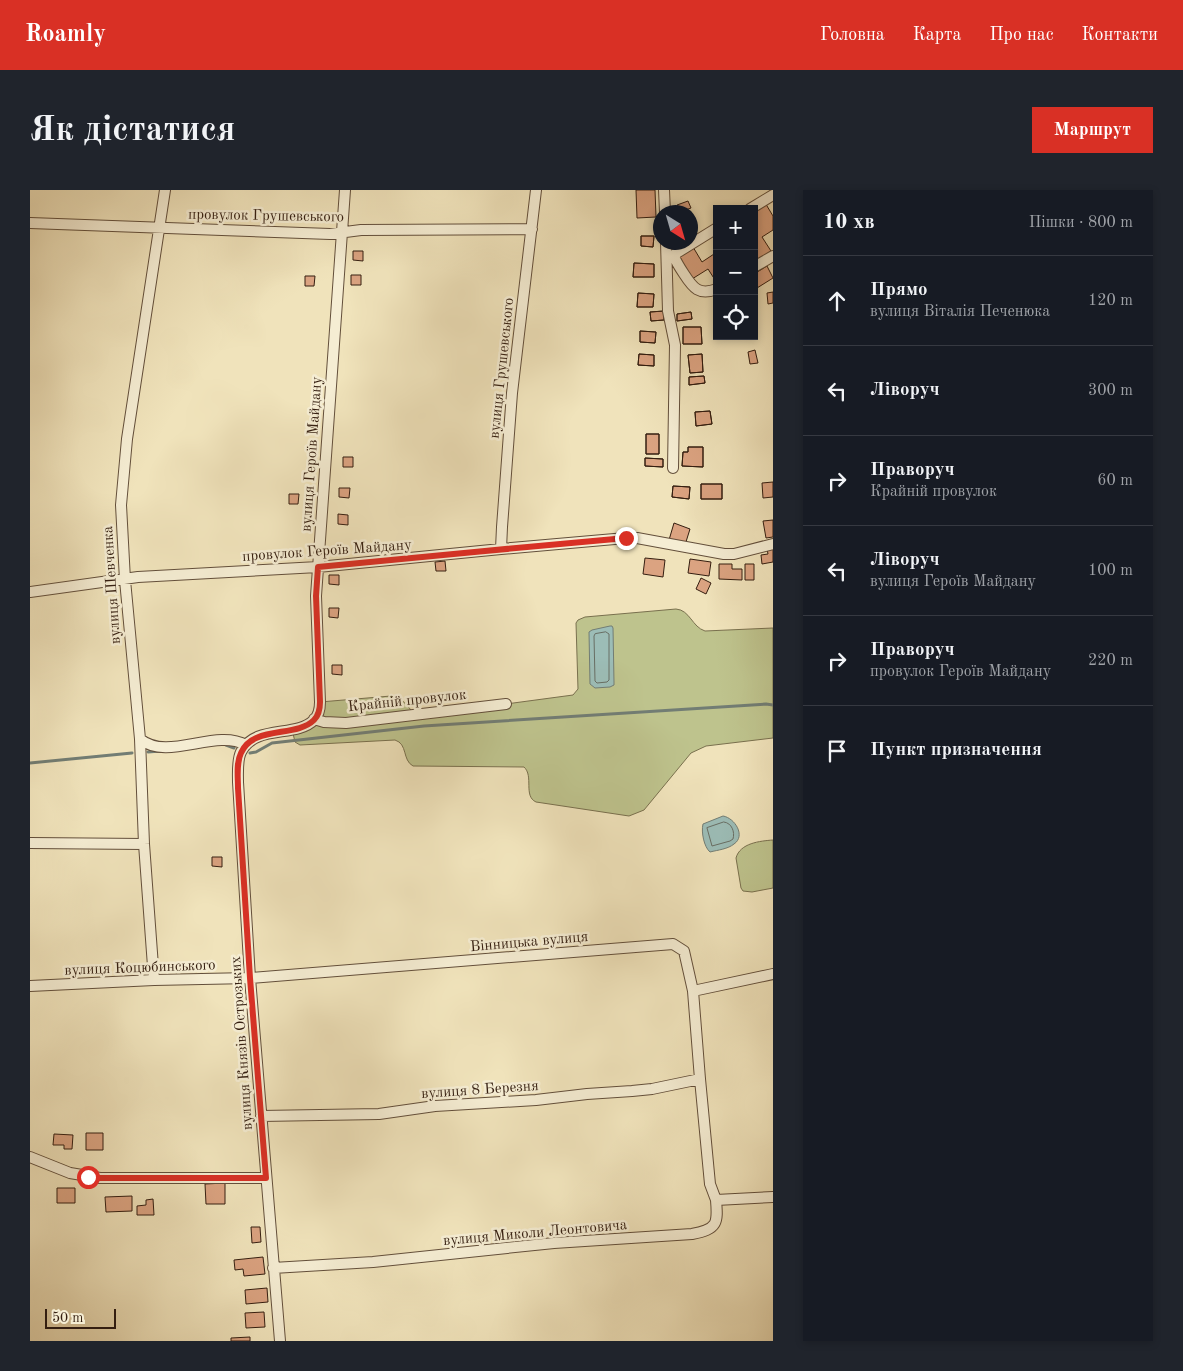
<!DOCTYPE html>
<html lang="uk">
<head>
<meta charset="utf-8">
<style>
	body { margin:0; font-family:"Old Standard TT",serif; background:#20242c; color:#f1f3f6 }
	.controls { position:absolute; right:15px; top:15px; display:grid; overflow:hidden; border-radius:0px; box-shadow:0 2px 8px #0003 }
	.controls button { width:45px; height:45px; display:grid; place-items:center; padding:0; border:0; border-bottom:1px solid #363941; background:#171b24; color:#f1f3f6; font:25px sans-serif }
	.compass { position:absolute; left:623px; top:15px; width:45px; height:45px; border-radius:50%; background:#171b24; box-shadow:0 2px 8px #0003; rotate:143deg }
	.scale { position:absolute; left:15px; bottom:12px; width:71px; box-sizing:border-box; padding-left:5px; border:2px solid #341e10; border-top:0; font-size:14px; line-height:18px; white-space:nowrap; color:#341e10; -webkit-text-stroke:4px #f5edd3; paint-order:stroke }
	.stop { position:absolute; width:15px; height:15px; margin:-11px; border:4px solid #d93025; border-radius:50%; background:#fff }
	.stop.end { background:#d93025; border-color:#fff; box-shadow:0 1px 5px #0008 }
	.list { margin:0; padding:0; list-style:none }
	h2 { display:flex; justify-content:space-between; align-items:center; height:65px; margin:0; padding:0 20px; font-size:21px }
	h2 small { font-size:16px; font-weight:400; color:#9ea1a6 }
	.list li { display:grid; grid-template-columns:32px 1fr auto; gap:15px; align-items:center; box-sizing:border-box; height:90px; padding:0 20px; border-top:1px solid #363941 }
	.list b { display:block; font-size:19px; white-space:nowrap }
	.list p { margin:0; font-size:16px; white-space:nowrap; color:#9ea1a6 }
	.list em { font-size:16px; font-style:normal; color:#9ea1a6 }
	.icon { flex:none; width:28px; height:28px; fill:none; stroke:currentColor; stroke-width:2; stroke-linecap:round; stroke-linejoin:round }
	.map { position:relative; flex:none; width:743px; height:1151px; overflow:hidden; border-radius:0px }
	header { display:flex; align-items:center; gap:30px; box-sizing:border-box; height:70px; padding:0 25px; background:#d93025; color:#fff }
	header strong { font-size:24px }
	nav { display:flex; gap:28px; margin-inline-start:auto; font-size:18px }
	.intro { display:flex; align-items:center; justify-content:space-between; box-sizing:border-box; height:120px; padding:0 30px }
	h1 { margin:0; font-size:35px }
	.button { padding:12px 22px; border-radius:0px; background:#d93025; color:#fff; font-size:18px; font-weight:700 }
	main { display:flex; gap:30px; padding:0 30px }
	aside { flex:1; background:#171b24; border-radius:0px; box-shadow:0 2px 8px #0003 }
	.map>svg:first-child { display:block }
</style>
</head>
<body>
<header>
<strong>Roamly</strong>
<nav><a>Головна</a><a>Карта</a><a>Про нас</a><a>Контакти</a></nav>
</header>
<div class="intro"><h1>Як дістатися</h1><a class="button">Маршрут</a></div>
<main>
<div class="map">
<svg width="743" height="1151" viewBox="0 0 743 1151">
	<rect width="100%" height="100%" fill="#f0e3bb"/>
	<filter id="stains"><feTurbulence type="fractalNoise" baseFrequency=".004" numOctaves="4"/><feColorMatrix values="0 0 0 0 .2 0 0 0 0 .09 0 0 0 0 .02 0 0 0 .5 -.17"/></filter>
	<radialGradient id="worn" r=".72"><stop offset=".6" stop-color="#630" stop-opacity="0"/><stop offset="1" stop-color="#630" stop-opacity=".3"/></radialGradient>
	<path fill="#bec38d" stroke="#79704e" d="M 646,419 C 660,420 662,437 675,441 L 743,438 L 743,548 L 676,556 L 661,563 L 614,620 L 599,626 L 506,612 C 493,606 504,586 494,577 L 383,576 C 372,570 378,554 365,550 L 270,555 L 265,552 L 262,539 L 277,534 L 290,512 L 361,506 L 370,508 L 382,521 L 476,514 L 543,505 L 548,499 L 546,433 L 548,430 L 555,427 Z
		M 743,650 L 743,698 L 722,702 L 713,701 L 711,698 L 706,668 C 710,653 730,651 743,650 Z"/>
	<path fill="#9cbdb7" stroke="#727d74" d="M 580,436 L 582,436 L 583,438 L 584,492 L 584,495 L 580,497 L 565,498 L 560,494 L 559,442 L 562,440 Z
		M 693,626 C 705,628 716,646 704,654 C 698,659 688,660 680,662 C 674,657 671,642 673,634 Z"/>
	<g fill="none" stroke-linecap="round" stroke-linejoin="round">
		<path stroke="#686e64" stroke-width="1" d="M 576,442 L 579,444 L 579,490 L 577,492 L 567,493 L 565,491 L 564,446 L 565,444 Z
			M 694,632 C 702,633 705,642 703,649 L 700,651 L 682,656 L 677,638 Z"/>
		<path stroke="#727d74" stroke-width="3" d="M 196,555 L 204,558
			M 118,562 L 130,561
			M 220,563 L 226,562 L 242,553 L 394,536 L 736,514 L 743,515
			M 0,573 L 102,563"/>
	</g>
	<path fill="#dba381" stroke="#341e10" d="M 606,0 L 625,0 L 626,27 L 607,28 Z
		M 658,11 L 661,18 L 650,22 L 647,15 Z
		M 734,11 L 743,26 L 743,40 L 732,47 L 741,61 L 725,72 L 724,19 Z
		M 611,46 L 624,46 L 623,57 L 611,56 Z
		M 611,46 L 624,46 L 623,57 L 611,56 Z
		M 663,57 L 672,72 L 687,62 L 687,93 L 678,79 L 662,89 L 648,67 Z
		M 323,61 L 333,61 L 333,71 L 323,70 Z
		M 604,73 L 624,74 L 624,87 L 603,87 Z
		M 604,73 L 624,74 L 624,87 L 603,87 Z
		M 737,76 L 743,88 L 727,98 L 724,93 L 724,84 Z
		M 321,85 L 331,85 L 331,95 L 321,95 Z
		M 275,86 L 285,86 L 284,96 L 275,96 Z
		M 743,102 L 743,113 L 738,114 L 737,103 Z
		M 608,103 L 624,104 L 623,117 L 607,117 Z
		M 608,103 L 624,104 L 623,117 L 607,117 Z
		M 634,121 L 634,130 L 621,131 L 620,122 Z
		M 634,121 L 634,130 L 621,131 L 620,122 Z
		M 661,122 L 662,129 L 647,131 L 647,124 Z
		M 661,122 L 662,129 L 647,131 L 647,124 Z
		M 653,137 L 671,137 L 672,154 L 653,154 Z
		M 653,137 L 671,137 L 672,154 L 653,154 Z
		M 610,141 L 626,142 L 625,153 L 610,152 Z
		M 610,141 L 626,142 L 625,153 L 610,152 Z
		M 725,160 L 728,173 L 720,174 L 718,162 Z
		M 609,164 L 624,165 L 624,176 L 608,175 Z
		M 609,164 L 624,165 L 624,176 L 608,175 Z
		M 672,164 L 673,182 L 660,183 L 658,165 Z
		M 672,164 L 673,182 L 660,183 L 658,165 Z
		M 674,186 L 675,193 L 659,195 L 659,187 Z
		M 674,186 L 675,193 L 659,195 L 659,187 Z
		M 680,221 L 682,234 L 666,236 L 665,222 Z
		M 680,221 L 682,234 L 666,236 L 665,222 Z
		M 616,244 L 629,244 L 629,264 L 616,264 Z
		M 616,244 L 629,244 L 629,264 L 616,264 Z
		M 658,257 L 673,257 L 673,277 L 652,276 L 653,262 L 658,262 Z
		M 658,257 L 673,257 L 673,277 L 652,276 L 653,262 L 658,262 Z
		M 313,267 L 323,267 L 323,277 L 313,277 Z
		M 615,268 L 633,269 L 633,277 L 615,276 Z
		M 615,268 L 633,269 L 633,277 L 615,276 Z
		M 743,292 L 743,307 L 733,308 L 732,293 Z
		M 671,294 L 692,294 L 692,309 L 671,309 Z
		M 671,294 L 692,294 L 692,309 L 671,309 Z
		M 643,296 L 660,297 L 659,309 L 642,307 Z
		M 643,296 L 660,297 L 659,309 L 642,307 Z
		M 309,298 L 320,298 L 319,308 L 309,307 Z
		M 259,304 L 269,304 L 268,314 L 259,314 Z
		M 308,324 L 318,325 L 318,335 L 308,334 Z
		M 743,330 L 743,347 L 736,348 L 733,331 Z
		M 644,333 L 660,339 L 655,355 L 639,350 Z
		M 743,358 L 743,372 L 732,374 L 731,365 L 738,364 L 737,359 Z
		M 615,368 L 635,370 L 633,387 L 613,384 Z
		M 660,369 L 681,372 L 679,386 L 658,383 Z
		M 415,371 L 416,381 L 406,381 L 405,372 Z
		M 689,374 L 702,374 L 702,379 L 712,379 L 712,390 L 689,389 Z
		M 715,374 L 724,374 L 724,390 L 715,390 Z
		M 299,385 L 309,385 L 309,395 L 299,394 Z
		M 671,388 L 681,393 L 676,404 L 666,399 Z
		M 299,418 L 309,418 L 308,428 L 299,427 Z
		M 302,475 L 312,475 L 312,485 L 302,484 Z
		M 182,667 L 192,667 L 192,677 L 182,676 Z
		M 56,943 L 73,943 L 73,960 L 56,960 Z
		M 24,944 L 43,945 L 42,959 L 34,959 L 34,955 L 23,955 Z
		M 195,993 L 195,1014 L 176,1014 L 175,994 Z
		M 27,998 L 45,998 L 45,1013 L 27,1013 Z
		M 102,1006 L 102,1021 L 76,1022 L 75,1007 Z
		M 123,1009 L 124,1025 L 107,1025 L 107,1016 L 116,1015 L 116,1010 Z
		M 221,1037 L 230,1037 L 231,1052 L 222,1053 Z
		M 233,1067 L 235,1084 L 214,1086 L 213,1079 L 205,1080 L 204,1070 Z
		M 237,1098 L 238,1112 L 216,1114 L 215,1100 Z
		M 234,1122 L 235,1137 L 216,1138 L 215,1123 Z
		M 220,1147 L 220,1151 L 201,1151 L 201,1148 Z"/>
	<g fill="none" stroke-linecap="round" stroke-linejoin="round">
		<defs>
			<path id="minor" d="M 634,0 L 635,22
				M 720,19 L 743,5
				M 0,33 L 300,44 L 331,40 L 502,39
				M 687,38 L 645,64 L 644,66 C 646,72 650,78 654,84 C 663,98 669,106 687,99
				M 636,52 L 638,121 L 645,155 L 643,278
				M 724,77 L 743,66
				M 471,359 L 472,337 L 482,203 L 506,0
				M 0,402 L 108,387 L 288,377 L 471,359 L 596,348 L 607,348 L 694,364 L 704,364 L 743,354
				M 284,529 L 294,532 L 316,533 L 476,514
				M 110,549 C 138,572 185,538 216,555
				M 0,653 L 114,654
				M 124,790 L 114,654 L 110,549 L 95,390 L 91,315 L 97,249 L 135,0
				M 0,796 L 124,790 L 220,788 L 643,754 L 654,761 L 663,801 L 743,784
				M 663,801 L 670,889 L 680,994 L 686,1010
				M 231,926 L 349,924 L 405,916 L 506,910 L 557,904 L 602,901 L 622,899 L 670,889
				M 0,967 L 40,983 L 70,988 L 236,988
				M 243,1078 L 343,1072 L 524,1053 L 662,1044 C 688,1039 688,1033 686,1010 L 743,1007
				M 250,1151 L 220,788 L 208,592 C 208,582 207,570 211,562 C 225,534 266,548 284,530 C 289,525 290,519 290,512 L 286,406 L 315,0"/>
		</defs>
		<use href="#minor" stroke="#634f3b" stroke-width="12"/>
		<use href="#minor" stroke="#f5edd3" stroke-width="10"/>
	</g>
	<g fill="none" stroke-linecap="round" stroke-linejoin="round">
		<path stroke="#d93025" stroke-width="6" d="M 58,987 L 70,988 L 236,988 L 220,788 L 208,598 C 208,587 206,573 211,563 C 223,535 266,548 284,530 C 289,525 290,519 290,512 L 286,406 L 288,377 C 391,367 493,357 596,348"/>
	</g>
	<g text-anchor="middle" stroke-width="5" stroke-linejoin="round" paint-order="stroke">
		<g font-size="15" fill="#341e10" stroke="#f5edd3">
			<text transform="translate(236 25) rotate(1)" y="5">провулок Грушевського</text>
			<text transform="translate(471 178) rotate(-84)" y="5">вулиця Грушевського</text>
			<text transform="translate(281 264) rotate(-86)" y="5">вулиця Героїв Майдану</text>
			<text transform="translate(297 360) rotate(-4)" y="5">провулок Героїв Майдану</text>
			<text transform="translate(81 395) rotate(-94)" y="5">вулиця Шевченка</text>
			<text transform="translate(377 510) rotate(-6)" y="5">Крайній провулок</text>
			<text transform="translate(499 751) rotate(-5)" y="5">Вінницька вулиця</text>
			<text transform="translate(110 777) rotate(-2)" y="5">вулиця Коцюбинського</text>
			<text transform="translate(211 853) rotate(-94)" y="5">вулиця Князів Острозьких</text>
			<text transform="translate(450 899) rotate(-4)" y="5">вулиця 8 Березня</text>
			<text transform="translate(505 1042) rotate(-5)" y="5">вулиця Миколи Леонтовича</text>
		</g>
	</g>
	<rect width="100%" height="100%" filter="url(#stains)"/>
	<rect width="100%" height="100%" fill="url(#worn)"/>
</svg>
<div class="controls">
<button>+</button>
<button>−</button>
<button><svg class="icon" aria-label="locate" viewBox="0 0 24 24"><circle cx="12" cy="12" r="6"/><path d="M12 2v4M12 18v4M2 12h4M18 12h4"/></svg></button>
</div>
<svg class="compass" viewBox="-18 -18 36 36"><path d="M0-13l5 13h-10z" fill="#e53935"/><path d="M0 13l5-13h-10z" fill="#9ea1a6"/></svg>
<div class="scale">50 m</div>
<div class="stop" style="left:58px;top:987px"></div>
<div class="stop end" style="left:596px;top:348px"></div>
</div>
<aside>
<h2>10 хв<small>Пішки · 800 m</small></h2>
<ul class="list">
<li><svg class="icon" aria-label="ahead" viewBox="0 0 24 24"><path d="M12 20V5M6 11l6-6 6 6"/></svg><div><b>Прямо</b><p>вулиця Віталія Печенюка</p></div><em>120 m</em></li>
<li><svg class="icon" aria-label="left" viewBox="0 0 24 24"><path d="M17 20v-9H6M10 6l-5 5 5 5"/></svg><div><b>Ліворуч</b></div><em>300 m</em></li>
<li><svg class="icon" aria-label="right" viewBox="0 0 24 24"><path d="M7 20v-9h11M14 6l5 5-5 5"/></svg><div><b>Праворуч</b><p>Крайній провулок</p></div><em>60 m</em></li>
<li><svg class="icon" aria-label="left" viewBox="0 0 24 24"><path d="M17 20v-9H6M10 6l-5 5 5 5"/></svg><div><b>Ліворуч</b><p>вулиця Героїв Майдану</p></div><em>100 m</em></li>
<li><svg class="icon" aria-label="right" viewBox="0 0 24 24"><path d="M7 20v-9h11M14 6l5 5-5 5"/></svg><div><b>Праворуч</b><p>провулок Героїв Майдану</p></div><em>220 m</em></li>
<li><svg class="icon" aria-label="arrive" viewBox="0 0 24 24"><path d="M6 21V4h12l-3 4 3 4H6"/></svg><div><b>Пункт призначення</b></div></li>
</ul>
</aside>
</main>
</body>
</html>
